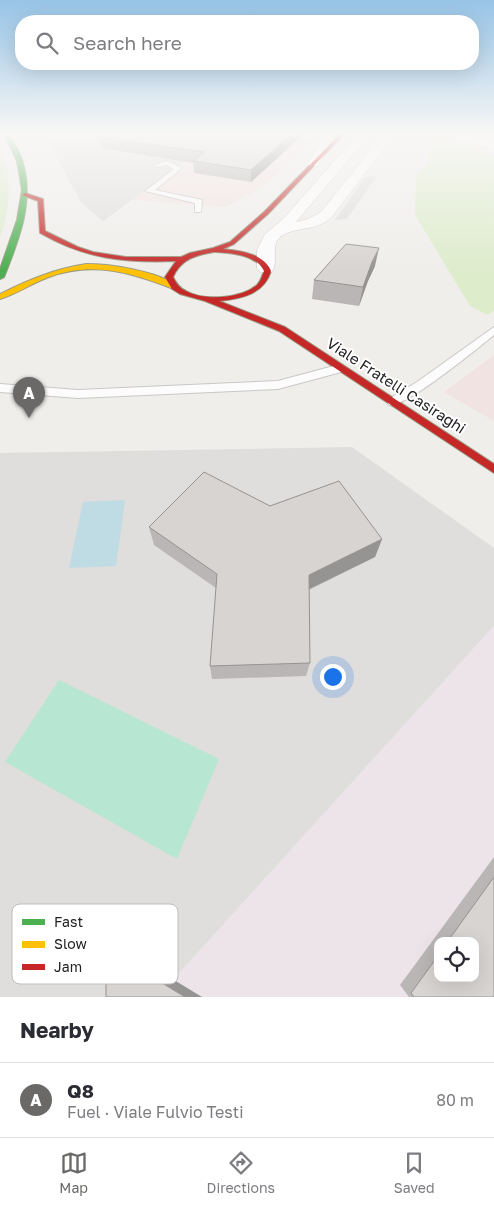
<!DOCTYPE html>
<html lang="en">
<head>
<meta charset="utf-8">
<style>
	body { margin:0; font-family:"Golos Text",sans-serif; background:#f2f2f3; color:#2b2b33 }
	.controls { position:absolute; right:15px; bottom:15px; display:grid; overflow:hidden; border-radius:10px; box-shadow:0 5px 20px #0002 }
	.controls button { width:45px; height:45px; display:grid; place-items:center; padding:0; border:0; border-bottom:1px solid #e1e1e2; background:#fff; color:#2b2b33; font:25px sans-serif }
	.you { position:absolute; left:332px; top:676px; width:18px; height:18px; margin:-12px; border:4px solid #fff; border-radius:50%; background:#1a73e8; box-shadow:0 0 0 8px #1a73e833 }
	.badge { display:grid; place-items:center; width:32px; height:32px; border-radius:50%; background:#6a6968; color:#fff; font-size:16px; font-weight:700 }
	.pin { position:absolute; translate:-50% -41px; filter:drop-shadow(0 1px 2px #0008) }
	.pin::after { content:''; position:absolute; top:26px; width:18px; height:15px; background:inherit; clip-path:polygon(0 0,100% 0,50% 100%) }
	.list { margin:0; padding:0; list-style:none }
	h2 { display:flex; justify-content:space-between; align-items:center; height:65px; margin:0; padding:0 20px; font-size:21px }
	h2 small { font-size:16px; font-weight:400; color:#7c7c81 }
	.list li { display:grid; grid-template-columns:32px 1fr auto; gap:15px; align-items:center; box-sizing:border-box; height:75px; padding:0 20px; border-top:1px solid #e1e1e2 }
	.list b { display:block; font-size:19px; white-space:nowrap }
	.list p { margin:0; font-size:16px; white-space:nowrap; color:#7c7c81 }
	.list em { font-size:16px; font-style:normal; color:#7c7c81 }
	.icon { flex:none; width:28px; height:28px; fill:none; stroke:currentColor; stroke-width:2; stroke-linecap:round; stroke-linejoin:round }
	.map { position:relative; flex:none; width:494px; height:997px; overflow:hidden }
	.search { position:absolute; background:#fff; box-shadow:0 5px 20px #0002; left:15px; right:15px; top:15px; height:55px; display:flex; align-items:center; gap:12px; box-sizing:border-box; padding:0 18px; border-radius:20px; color:#7c7c81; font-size:19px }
	.sheet { height:140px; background:#fff }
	nav { display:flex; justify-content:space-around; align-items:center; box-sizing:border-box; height:70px; border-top:1px solid #e1e1e2; background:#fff; font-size:14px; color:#7c7c81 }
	nav a { display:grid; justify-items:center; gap:2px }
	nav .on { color:#6a6968 }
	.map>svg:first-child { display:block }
</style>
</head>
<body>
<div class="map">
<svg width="494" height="997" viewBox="0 0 494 997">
	<rect width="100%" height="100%" fill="#f0eeeb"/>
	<path fill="#dfdedc" d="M 352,447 L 494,548 L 494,626 L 173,980 L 116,944 L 116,997 L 0,997 L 0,453 Z"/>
	<path fill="#f1e3e1" d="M 40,133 L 323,133 L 261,188 L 225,207 L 132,200 L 103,221 L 82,203 L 50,146 Z
		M 494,355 L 494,421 L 444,392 Z"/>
	<path fill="#ede4e9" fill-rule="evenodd" d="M 494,626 L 494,997 L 116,997 L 174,979 ZM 438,941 L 475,941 L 475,978 L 438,978 Z"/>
	<path fill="#ddeccb" d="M 434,139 L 444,139 L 494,156 L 494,311 L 487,315 L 470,306 L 415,215 L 416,176 L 426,164 Z
		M 0,147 C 13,175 10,208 0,237 Z"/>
	<path fill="#b7e6d2" d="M 59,680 L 219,759 L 177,859 L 5,762 Z"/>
	<path fill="#e0dfde" d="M 40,133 L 121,133 L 93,148 L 184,162 L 103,221 L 82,203 L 50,146 Z
		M 377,176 L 347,219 L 335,220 L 365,177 Z"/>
	<path fill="#bfdbe3" d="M 125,500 L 116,566 L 69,568 L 83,502 Z"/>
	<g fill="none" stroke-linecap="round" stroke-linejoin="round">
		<defs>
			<path id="lane" d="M 167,161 L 182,168 L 155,190 L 202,200 L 201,212 L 195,212 L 195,203 L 145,191 L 174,169 L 166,165 L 157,167 L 154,165 Z
				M 494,327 L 494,335 C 478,348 404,409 389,405 L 387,402 L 389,399 L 417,382 Z
				M 341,364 L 347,368 L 345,371 L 278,389 L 78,398 L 0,392 L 0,384 L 78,390 L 278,381 Z"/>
			<path id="street" d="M 325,133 L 336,133 L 318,166 L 310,166 L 308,163 Z
				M 359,133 L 371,133 L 296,222 L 308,219 L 321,212 L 384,133 L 396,133 L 331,218 C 327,221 322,224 317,226 C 305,230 284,229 277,241 C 272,251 278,263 272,272 L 266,273 L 260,272 L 257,268 L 257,250 L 265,234 L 283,219 Z
				M 447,133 L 462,133 L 494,142 L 494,150 L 448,135 Z"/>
			<path id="fast" d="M 4,133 L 8,133 C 13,142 19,150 22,160 C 35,200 19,240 4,277 L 0,279 L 0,269 L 17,220 L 22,190 L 17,161 Z"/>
			<path id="slow" d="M 86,264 C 111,264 157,271 178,286 L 171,288 C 130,272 92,261 49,277 C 32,283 17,294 0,299 L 0,294 C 28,280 54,269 86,264 Z"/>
			<path id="jam" d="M 341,133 L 345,133 L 268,214 L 234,244 L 223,249 C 240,251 263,253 271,271 C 264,294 241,299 219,301 L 285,327 L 494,464 L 494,473 L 279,331 L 205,301 L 180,294 L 172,289 L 165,277 L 176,261 C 125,263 85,259 40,233 L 38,201 L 22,195 L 25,193 L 43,199 L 45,231 L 78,247 L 93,252 L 126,257 L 181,257 L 190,253 L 213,248 L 230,242 L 264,212 ZM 214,252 C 230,253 256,254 264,271 C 262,276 261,281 257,285 C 241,299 204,301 186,291 C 179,288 176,283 173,277 C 181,259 196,255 214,252 Z"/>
		</defs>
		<use href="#lane" stroke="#c9c8c7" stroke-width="2"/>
		<use href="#street" stroke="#c9c8c7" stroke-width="1"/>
		<use href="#fast" stroke="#999a82" stroke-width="2"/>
		<use href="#slow" stroke="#999a82" stroke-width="2"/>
		<use href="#jam" stroke="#999a82" stroke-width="2"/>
		<use href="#lane" fill="#fdfcfc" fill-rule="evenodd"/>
		<use href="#street" fill="#fdfcfc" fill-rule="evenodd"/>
		<use href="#fast" fill="#4caf50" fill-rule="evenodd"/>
		<use href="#slow" fill="#ffc107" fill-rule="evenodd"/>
		<use href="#jam" fill="#c62828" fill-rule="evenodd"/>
	</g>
	<path fill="#b9b6b5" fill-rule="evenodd" d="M 107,133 L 305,133 L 251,182 L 194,173 L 193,163 L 101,148 L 99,137 Z
		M 375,266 L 368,281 L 359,306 L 312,299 L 314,280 Z
		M 270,506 L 382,539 L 375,557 L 309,590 L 310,663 L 306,676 L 212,679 L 210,666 L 216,588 L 154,545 L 149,527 Z
		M 494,857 L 494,997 L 409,997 L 400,985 ZM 438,941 L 475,941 L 438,978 Z"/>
	<path fill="#969493" d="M 293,133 L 305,133 L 251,182 L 251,170 Z
		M 379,248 L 375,266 L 368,281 L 359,306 L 363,287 L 372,262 Z
		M 382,539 L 375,557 L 305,591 L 309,575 Z
		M 115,944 L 202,997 L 185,997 L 106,949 Z"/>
	<path fill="#d7d4d2" stroke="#969493" d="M 107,133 L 293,133 L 251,170 L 193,161 L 204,152 L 99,137 Z
		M 346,244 L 379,248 L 372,262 L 363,287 L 314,280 Z
		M 204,472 L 270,506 L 339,481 L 382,539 L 309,575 L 310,663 L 210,666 L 217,574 L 149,527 Z
		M 494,877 L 494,997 L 414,997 L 411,993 L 438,956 L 438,978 L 475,978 L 475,941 L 448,941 Z
		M 106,949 L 185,997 L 106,997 Z"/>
	<linearGradient id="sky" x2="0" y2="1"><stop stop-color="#97c4e6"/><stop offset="0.49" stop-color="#f8f7f6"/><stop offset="1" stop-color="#f8f7f6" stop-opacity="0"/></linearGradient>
	<rect width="494" height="272" fill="url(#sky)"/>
	<g text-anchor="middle" stroke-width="4" stroke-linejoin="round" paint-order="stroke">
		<g font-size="15" fill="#222" stroke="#fff">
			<text transform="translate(396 386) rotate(33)" y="5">Viale Fratelli Casiraghi</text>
		</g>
	</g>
	<rect x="12" y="904" width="166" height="80" rx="8" fill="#fff" stroke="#bdbdbd" stroke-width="1"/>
	<rect x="22" y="919" width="23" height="6" fill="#4caf50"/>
	<rect x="22" y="941" width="23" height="7" fill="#ffc107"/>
	<rect x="22" y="964" width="23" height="6" fill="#c62828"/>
	<g font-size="14" fill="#222">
		<text x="54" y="927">Fast</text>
		<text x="54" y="949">Slow</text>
		<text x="54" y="972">Jam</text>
	</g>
</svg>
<div class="controls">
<button><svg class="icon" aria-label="locate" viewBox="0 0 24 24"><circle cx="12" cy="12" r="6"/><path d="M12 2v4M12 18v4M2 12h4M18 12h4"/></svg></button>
</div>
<div class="you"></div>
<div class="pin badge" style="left:29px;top:418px">A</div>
<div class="search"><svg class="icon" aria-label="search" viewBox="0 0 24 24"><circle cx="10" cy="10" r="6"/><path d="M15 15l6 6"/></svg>Search here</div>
</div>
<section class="sheet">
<h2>Nearby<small></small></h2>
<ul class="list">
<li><span class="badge">A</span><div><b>Q8</b><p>Fuel · Viale Fulvio Testi</p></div><em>80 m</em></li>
</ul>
</section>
<nav>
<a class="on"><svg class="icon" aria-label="map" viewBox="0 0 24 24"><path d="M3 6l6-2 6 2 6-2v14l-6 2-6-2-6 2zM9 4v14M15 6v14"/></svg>Map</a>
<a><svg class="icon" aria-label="directions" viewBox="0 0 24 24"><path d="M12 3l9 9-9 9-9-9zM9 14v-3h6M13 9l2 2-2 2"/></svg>Directions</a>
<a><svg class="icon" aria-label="saved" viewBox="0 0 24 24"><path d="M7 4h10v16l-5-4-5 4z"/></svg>Saved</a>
</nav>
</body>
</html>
